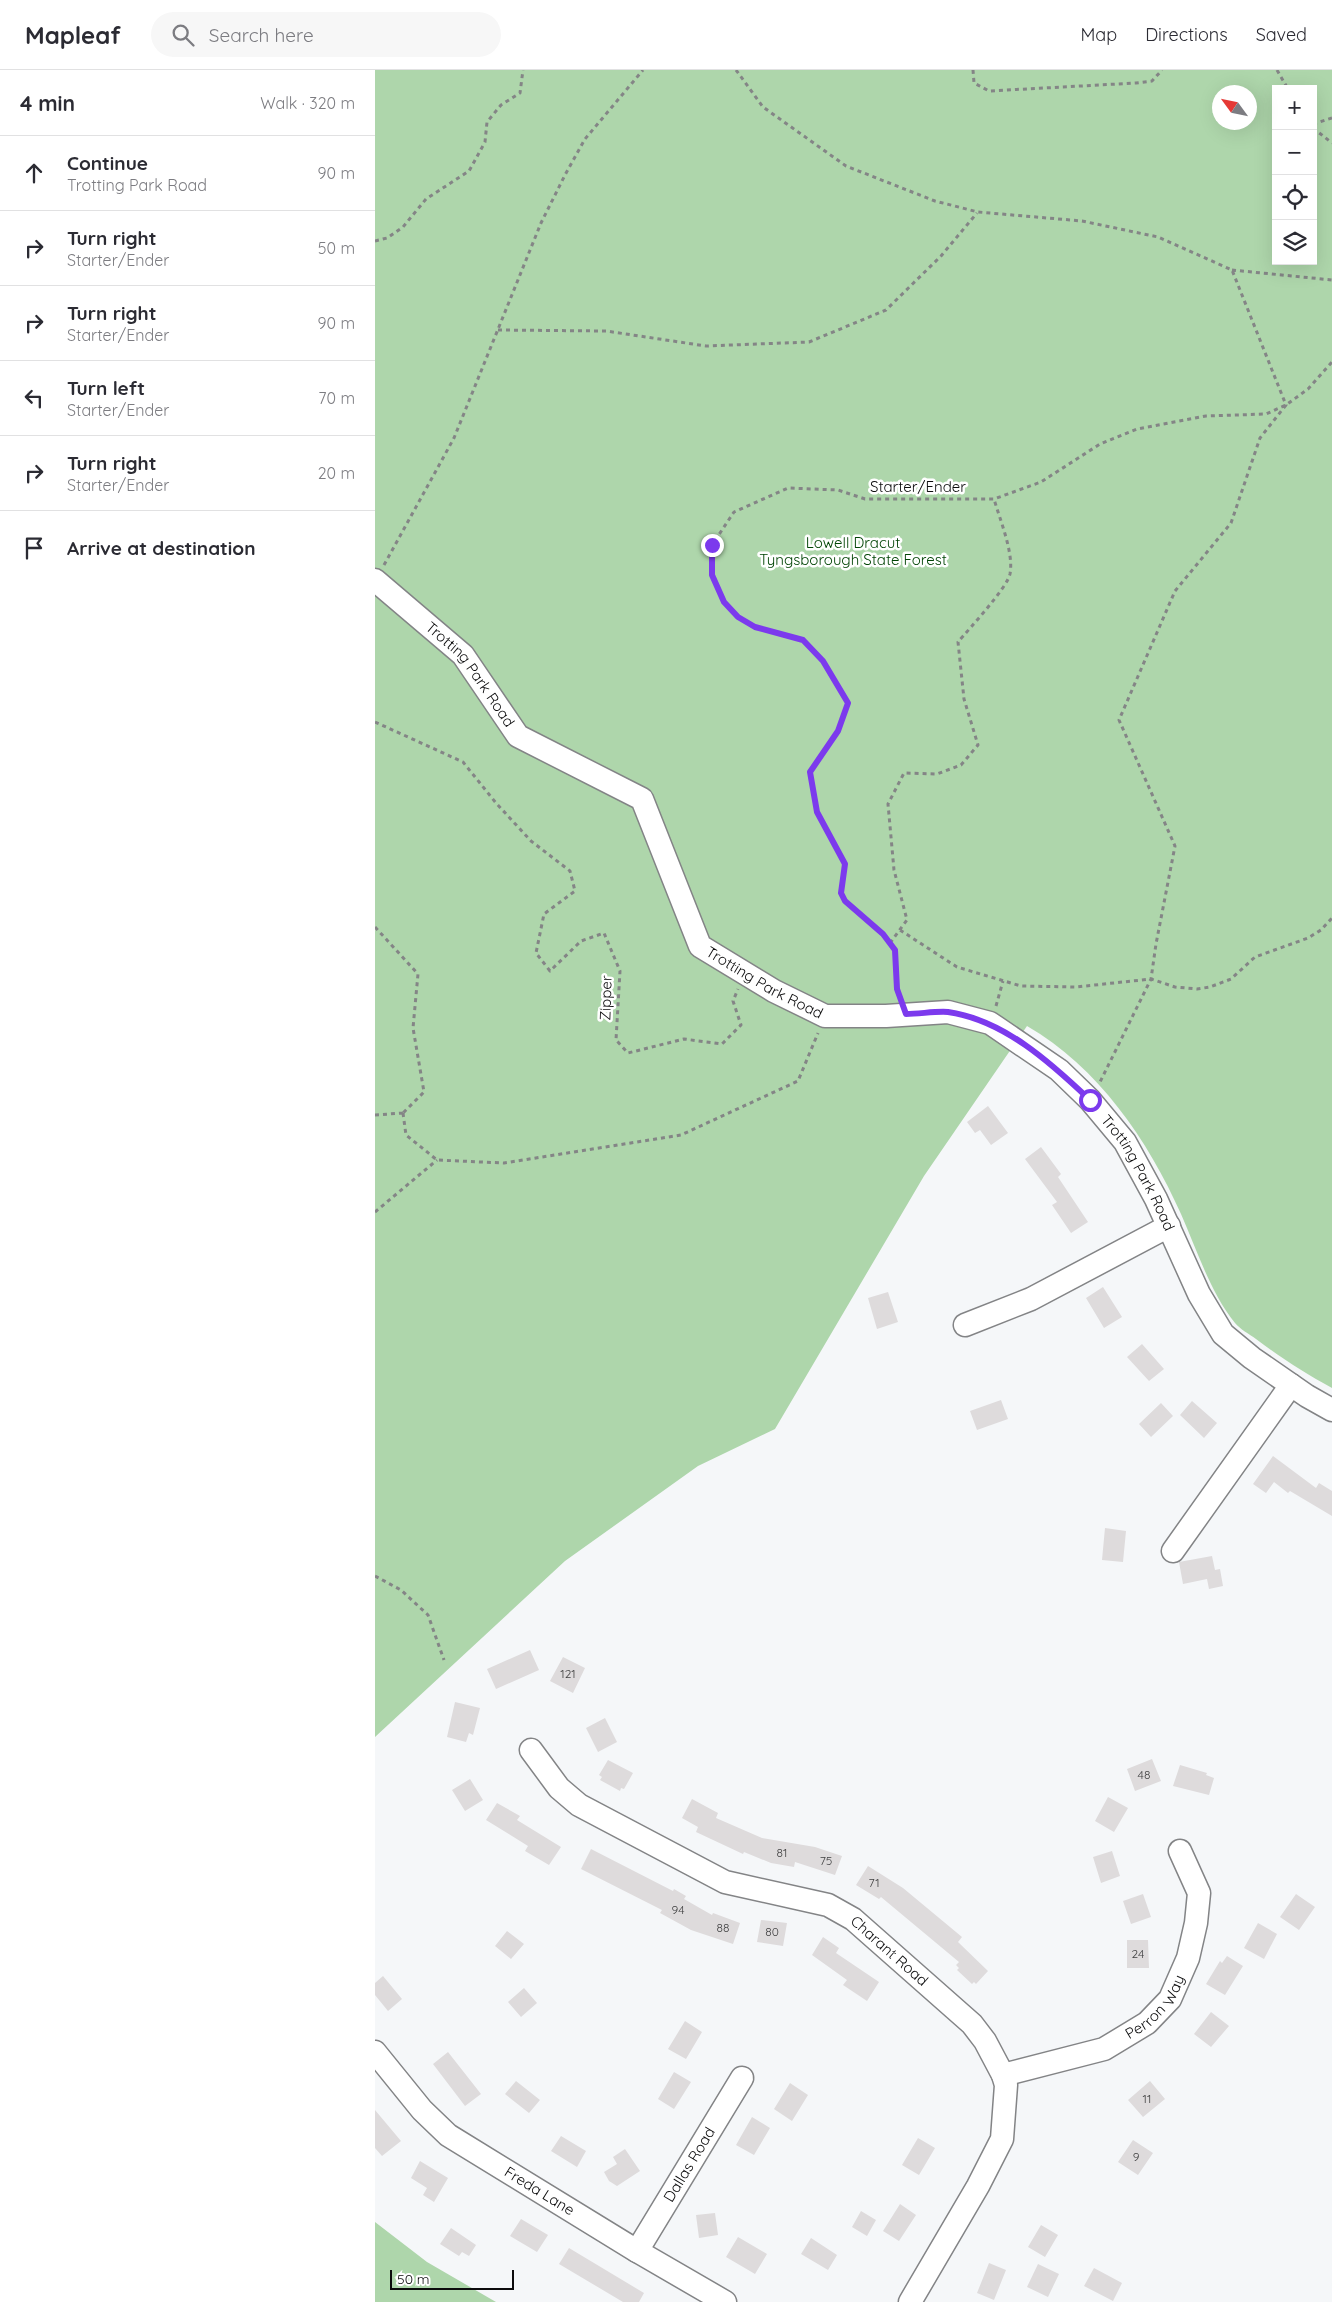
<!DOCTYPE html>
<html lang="en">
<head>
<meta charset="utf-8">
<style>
	body { margin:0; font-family:Quicksand,sans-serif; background:#f7f7f7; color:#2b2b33 }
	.controls { position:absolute; right:15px; top:15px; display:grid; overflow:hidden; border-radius:0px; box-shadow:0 5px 20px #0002 }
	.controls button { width:45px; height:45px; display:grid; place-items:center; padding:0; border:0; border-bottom:1px solid #e1e1e2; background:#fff; color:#2b2b33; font:25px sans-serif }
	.compass { position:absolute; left:837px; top:15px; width:45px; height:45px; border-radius:50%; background:#fff; box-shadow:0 5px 20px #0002; rotate:303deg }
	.scale { position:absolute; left:15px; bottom:12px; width:124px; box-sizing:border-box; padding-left:5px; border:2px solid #0c0c0d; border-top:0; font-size:14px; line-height:18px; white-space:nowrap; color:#0c0c0d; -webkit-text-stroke:4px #fff; paint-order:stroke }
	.stop { position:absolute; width:15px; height:15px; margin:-11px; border:4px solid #7c3aed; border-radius:50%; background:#fff }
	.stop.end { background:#7c3aed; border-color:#fff; box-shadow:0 1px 5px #0008 }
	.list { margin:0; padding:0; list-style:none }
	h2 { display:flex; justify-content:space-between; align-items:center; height:65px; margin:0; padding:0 20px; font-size:21px }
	h2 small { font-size:16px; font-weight:400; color:#7c7c81 }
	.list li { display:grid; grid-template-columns:32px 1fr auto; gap:15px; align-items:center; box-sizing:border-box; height:75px; padding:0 20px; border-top:1px solid #e1e1e2 }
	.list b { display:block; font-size:19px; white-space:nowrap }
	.list p { margin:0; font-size:16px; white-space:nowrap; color:#7c7c81 }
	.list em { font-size:16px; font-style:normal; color:#7c7c81 }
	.icon { flex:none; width:28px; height:28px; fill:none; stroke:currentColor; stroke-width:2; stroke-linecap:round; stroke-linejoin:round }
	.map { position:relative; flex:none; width:957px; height:2232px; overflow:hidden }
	header { display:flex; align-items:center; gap:30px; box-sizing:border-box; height:70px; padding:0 25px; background:#fff; border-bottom:1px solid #e1e1e2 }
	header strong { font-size:24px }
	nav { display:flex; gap:28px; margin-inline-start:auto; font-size:18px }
	.search { width:350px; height:45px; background:#f7f7f7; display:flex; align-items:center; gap:12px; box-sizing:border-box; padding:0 18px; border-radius:28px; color:#7c7c81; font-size:19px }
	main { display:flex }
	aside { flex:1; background:#fff }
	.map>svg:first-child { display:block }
</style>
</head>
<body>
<header>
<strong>Mapleaf</strong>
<div class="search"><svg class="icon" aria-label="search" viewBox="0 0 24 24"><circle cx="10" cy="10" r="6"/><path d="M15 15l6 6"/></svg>Search here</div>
<nav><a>Map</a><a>Directions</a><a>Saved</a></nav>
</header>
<main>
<aside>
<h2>4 min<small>Walk · 320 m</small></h2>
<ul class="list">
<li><svg class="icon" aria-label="ahead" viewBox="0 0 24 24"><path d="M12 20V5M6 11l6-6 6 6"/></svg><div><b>Continue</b><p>Trotting Park Road</p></div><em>90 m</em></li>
<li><svg class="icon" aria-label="right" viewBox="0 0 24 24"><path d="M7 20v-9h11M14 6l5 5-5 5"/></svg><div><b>Turn right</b><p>Starter/Ender</p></div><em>50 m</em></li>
<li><svg class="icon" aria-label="right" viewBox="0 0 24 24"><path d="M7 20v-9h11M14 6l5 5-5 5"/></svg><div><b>Turn right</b><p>Starter/Ender</p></div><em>90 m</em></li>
<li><svg class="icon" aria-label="left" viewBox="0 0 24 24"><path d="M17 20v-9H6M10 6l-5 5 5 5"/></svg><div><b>Turn left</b><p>Starter/Ender</p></div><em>70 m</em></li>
<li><svg class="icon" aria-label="right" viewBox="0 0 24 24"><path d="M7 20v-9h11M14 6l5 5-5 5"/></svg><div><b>Turn right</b><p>Starter/Ender</p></div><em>20 m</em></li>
<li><svg class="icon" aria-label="arrive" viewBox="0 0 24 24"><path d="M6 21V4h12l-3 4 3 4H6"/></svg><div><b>Arrive at destination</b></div></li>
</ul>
</aside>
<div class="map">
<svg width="957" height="2232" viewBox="0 0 957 2232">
	<rect width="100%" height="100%" fill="#f5f7f9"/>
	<path fill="#aed6ab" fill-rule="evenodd" d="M 0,0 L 957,0 L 957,1318 C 929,1303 906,1288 881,1269 C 874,1264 865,1259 860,1253 C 835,1222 822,1180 806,1144 C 773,1070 723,997 652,956 L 549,1106 L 400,1359 L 323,1396 L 190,1491 L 0,1667 ZM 901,19 L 938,19 L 938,191 L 901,191 ZM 844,22 L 874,22 L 874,52 L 844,52 Z
		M 0,2152 L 52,2192 L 121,2232 L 0,2232 Z"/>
	<path fill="#dedbdc" d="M 613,1036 L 633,1063 L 616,1075 L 605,1060 L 600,1063 L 592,1052 Z
		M 666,1077 L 686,1104 L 683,1107 L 713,1152 L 696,1163 L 677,1135 L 682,1132 L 650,1089 Z
		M 728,1217 L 747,1247 L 729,1258 L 711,1228 Z
		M 513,1222 L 523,1252 L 502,1259 L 493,1228 Z
		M 767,1274 L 789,1299 L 774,1311 L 752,1287 Z
		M 626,1330 L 633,1349 L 602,1360 L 595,1341 Z
		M 817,1331 L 842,1353 L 829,1368 L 805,1345 Z
		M 786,1333 L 798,1346 L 776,1367 L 764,1354 Z
		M 898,1386 L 941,1418 L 944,1413 L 957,1421 L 957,1446 L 915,1421 L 913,1423 L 899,1412 L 891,1423 L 878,1414 Z
		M 730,1458 L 751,1461 L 748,1492 L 727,1490 Z
		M 837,1486 L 840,1500 L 845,1499 L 848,1516 L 834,1519 L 832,1509 L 808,1514 L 804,1492 Z
		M 155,1580 L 164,1600 L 121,1619 L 112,1599 Z
		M 188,1587 L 210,1598 L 198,1623 L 175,1611 Z
		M 80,1632 L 105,1638 L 98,1665 L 94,1663 L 91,1672 L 72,1667 Z
		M 230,1648 L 242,1672 L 223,1682 L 211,1658 Z
		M 777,1689 L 786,1711 L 760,1721 L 752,1699 Z
		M 233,1690 L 258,1703 L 249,1719 L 246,1718 L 245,1721 L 225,1710 L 227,1707 L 224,1705 Z
		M 805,1695 L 832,1703 L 831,1705 L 839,1708 L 834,1725 L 798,1716 Z
		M 95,1709 L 108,1730 L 90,1741 L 77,1720 Z
		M 733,1727 L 753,1738 L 739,1762 L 720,1751 Z
		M 317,1729 L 343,1743 L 341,1748 L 387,1768 L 440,1777 L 467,1786 L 460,1805 L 420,1792 L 419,1797 L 396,1793 L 369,1782 L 368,1784 L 321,1762 L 323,1757 L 307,1748 Z
		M 122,1733 L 145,1746 L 142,1750 L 186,1777 L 174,1795 L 150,1781 L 153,1776 L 111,1750 Z
		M 216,1779 L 298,1821 L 299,1819 L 311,1826 L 309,1829 L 337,1845 L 338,1843 L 365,1853 L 358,1874 L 316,1860 L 285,1843 L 287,1840 L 206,1799 Z
		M 737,1781 L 745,1806 L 726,1813 L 718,1787 Z
		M 493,1796 L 528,1818 L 587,1867 L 583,1872 L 613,1901 L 601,1914 L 599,1912 L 597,1914 L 582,1900 L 584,1898 L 581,1895 L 584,1892 L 506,1827 L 504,1829 L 481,1815 Z
		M 768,1824 L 776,1847 L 756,1854 L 748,1831 Z
		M 921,1824 L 940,1837 L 924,1860 L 905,1847 Z
		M 386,1850 L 412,1853 L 408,1876 L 382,1872 Z
		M 883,1853 L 902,1864 L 889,1889 L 869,1878 Z
		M 132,1861 L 149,1874 L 136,1889 L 120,1876 Z
		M 448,1867 L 464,1878 L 461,1883 L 504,1912 L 492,1931 L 468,1915 L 472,1910 L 437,1885 Z
		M 752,1870 L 773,1870 L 774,1898 L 752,1898 Z
		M 852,1886 L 868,1896 L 850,1925 L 831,1914 L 845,1891 L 847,1893 Z
		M 8,1906 L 27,1929 L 13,1941 L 0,1925 L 0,1913 Z
		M 149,1918 L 162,1933 L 146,1947 L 133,1932 Z
		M 836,1942 L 854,1956 L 836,1977 L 819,1964 Z
		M 310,1951 L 327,1962 L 311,1989 L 293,1979 Z
		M 73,1982 L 106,2024 L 90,2036 L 58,1994 Z
		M 299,2002 L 316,2012 L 299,2039 L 283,2029 Z
		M 141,2011 L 165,2030 L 154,2043 L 130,2024 Z
		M 775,2011 L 790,2029 L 768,2047 L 753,2030 Z
		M 415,2013 L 433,2025 L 417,2051 L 399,2039 Z
		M 0,2040 L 26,2071 L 7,2086 L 0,2078 Z
		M 377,2047 L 395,2058 L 379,2085 L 361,2075 Z
		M 186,2066 L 211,2081 L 202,2097 L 176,2081 Z
		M 543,2068 L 560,2078 L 544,2105 L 527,2095 Z
		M 758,2070 L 778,2083 L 763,2105 L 743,2092 Z
		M 250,2079 L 265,2101 L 242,2116 L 234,2111 L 229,2102 L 242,2094 L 238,2087 Z
		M 45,2091 L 73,2108 L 59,2132 L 48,2125 L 52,2118 L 36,2108 Z
		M 525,2134 L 541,2145 L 524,2171 L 508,2161 Z
		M 486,2141 L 501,2150 L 492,2166 L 477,2157 Z
		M 340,2143 L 343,2165 L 324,2168 L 321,2145 Z
		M 146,2149 L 173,2165 L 162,2182 L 135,2166 Z
		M 666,2155 L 683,2165 L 670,2187 L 653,2177 Z
		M 76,2158 L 101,2175 L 94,2186 L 87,2182 L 84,2186 L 65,2174 Z
		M 363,2167 L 392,2184 L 380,2204 L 351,2187 Z
		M 436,2168 L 462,2185 L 453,2200 L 426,2184 Z
		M 194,2178 L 269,2223 L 264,2232 L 248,2232 L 184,2194 Z
		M 614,2193 L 631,2200 L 619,2230 L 602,2223 Z
		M 663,2194 L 684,2204 L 673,2227 L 652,2217 Z
		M 719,2198 L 747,2213 L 738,2231 L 709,2216 Z"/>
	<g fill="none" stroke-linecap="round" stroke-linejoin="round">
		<defs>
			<g id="minor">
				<path id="s1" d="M 0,510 L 88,585 L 143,666 L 267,729 L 325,876 L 399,921 L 450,946 L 511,946 L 573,942 L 615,953 L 684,1000 L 715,1030 L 750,1072 L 781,1129 L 824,1224 L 848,1264 L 877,1288 L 932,1326 L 957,1340"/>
				<path d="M 590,1255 L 656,1229 L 794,1156"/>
				<path d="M 798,1481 L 916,1315"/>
				<path id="s2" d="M 156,1680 L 184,1718 L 204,1735 L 350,1812 L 453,1835 L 478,1849 L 597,1954 L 610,1971 L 628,2005 L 631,2015 L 627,2069 L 603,2116 L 535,2232"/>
				<path id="s3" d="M 0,1982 L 47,2040 L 73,2065 L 262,2181 L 350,2232"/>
				<path id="s4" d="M 628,2005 L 729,1979 L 772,1953 L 795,1929 L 813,1888 L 821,1853 L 824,1823 L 805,1781"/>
				<path id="s5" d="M 262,2181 L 367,2008"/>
			</g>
		</defs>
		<use href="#minor" stroke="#838486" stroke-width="25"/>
		<path stroke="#848586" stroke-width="3" stroke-dasharray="4 4" stroke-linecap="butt" d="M 361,0 L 388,37 L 471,96 L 560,131 L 603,142 L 707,151 L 783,167 L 857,200 L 911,335 L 885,368 L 856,453 L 800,521 L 744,650 L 800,776 L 781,874 L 776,909 L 724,1014
			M 598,0 L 599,13 L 614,21 L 761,13 L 777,11 L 787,0
			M 902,0 L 913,19
			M 938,54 L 957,48
			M 938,58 L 957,73
			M 0,171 L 12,168 L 28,157 L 51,129 L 94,101 L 110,72 L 112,52 L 126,35 L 145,23 L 148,0
			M 857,200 L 957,210
			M 123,260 L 231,261 L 331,276 L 434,272 L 511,240 L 566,186 L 602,143
			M 9,495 L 79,368 L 166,153 L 190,105 L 210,69 L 268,0
			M 0,652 L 88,692 L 121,733 L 156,771 L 195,801 L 200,821 L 169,844 L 161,883 L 175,901 L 206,871 L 229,863 L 245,901 L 241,970 L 253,983 L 309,969 L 347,974 L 366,955 L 358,931 L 363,919
			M 0,857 L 43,904 L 38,958 L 49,1022 L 28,1043
			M 525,860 L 582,897 L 646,916 L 701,917 L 776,909 L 800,917 L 822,919 L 835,917 L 856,909 L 880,887 L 933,868 L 946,860 L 957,848
			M 515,873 L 532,850 L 519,800 L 513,734 L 529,703 L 562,704 L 586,695 L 603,675 L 589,629 L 583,572 C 594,559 632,518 635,504 C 639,483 625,450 619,429
			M 525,927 L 522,919 L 520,880 L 508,864 L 470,831 L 466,823 L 470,794 L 442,742 L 435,702 L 463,661 L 473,633 L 448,591 L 428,570 L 380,557 L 363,547 L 349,532 L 337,505 L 337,475 L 359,442 L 413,418 L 463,420 L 490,429 L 619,429 L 666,412 L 725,374 L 762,359 L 831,346 L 891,344 L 911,335 L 933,319 L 957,292
			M 621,936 L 628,911
			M 28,1043 L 31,1065 L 62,1090 L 129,1093 L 306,1065 L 423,1011 L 443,963
			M 0,1045 L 28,1043
			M 0,1142 L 62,1090
			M 0,1506 L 26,1520 L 53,1545 L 69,1590"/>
		<use href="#minor" stroke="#fff" stroke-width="22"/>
	</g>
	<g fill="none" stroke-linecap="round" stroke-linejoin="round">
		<path stroke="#7c3aed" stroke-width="6" d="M 337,475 L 337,505 L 349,532 L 363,547 L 380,557 L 428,570 L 448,591 L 473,633 L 463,661 L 435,702 L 442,742 L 470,794 L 466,823 L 470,831 L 508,864 L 520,880 L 522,919 L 531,944 C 545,944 560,941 573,942 C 629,950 676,993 715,1030"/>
	</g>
	<g text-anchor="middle" stroke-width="5" stroke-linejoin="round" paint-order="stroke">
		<g font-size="12" fill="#404041">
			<text x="193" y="1608">121</text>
			<text x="769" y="1709">48</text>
			<text x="407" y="1787">81</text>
			<text x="451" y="1795">75</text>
			<text x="499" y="1817">71</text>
			<text x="303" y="1844">94</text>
			<text x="348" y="1862">88</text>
			<text x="397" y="1866">80</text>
			<text x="763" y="1888">24</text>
			<text x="772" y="2033">11</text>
			<text x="761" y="2091">9</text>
		</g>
		<g font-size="15" fill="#0c0c0d" stroke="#fff">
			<text x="543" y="422">Starter/Ender</text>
			<text dy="5" stroke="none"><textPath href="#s1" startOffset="135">Trotting Park Road</textPath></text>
			<text dy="5" stroke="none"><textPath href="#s1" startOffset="585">Trotting Park Road</textPath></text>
			<text transform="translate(231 928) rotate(-88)" y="5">Zipper</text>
			<text dy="5" stroke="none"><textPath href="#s1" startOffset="1035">Trotting Park Road</textPath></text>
			<text dy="5" stroke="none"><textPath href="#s2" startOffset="421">Charant Road</textPath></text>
			<text dy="5" stroke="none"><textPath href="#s4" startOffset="172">Perron Way</textPath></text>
			<text dy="5" stroke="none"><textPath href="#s5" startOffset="101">Dallas Road</textPath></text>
			<text dy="5" stroke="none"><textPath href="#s3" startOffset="218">Freda Lane</textPath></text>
		</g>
		<g font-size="15" fill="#004404" stroke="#fff">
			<text x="478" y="478">Lowell Dracut<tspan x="478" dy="17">Tyngsborough State Forest</tspan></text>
		</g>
	</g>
</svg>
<div class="controls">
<button>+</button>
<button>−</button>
<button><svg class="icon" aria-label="locate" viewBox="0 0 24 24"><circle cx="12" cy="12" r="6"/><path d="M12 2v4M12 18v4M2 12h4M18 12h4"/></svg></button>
<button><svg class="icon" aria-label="layers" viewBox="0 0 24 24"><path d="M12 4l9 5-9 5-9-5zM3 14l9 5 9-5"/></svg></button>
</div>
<svg class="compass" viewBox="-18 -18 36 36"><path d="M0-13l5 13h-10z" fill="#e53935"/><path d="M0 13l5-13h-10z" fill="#7c7c81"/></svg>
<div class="scale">50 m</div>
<div class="stop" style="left:715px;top:1030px"></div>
<div class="stop end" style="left:337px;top:475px"></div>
</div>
</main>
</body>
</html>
